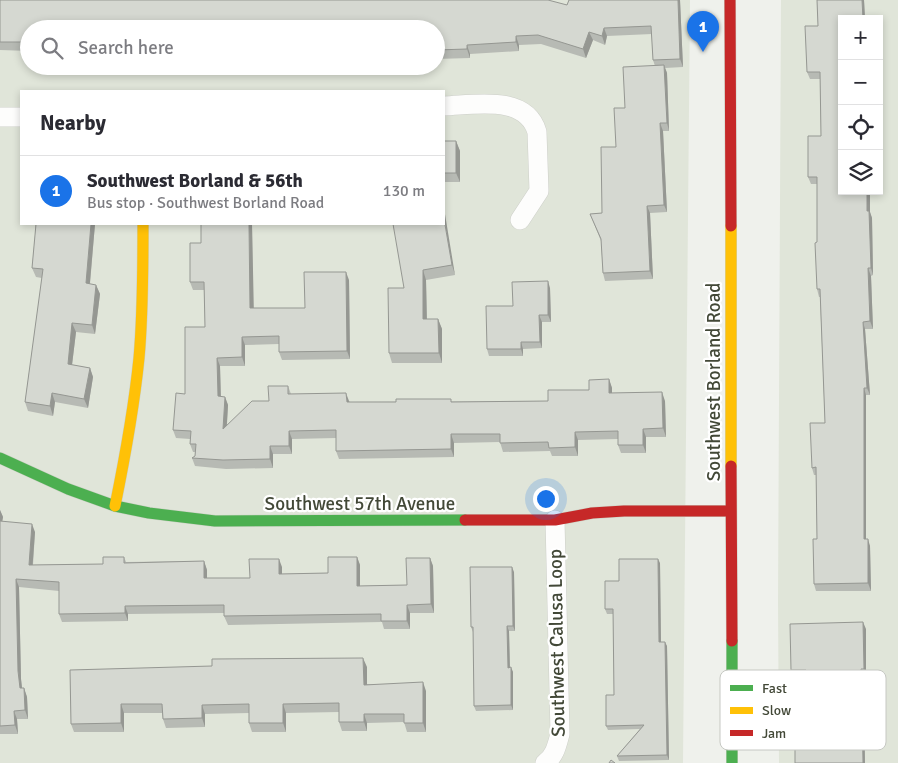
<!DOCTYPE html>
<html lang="en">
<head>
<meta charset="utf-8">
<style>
	body { margin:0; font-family:Signika,sans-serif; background:#f2f2f3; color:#2b2b33 }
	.controls { position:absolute; right:15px; top:15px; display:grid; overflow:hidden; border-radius:0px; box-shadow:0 2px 8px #0003 }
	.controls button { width:45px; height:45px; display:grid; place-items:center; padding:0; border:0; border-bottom:1px solid #e1e1e2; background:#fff; color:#2b2b33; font:25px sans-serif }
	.you { position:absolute; left:545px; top:498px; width:18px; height:18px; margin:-12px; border:4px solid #fff; border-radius:50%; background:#1a73e8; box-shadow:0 0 0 8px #1a73e833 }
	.badge { display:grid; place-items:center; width:32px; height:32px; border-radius:50%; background:#1a73e8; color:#fff; font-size:16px; font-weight:700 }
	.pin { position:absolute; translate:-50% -41px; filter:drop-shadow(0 1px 2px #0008) }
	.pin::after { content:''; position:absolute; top:26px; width:18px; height:15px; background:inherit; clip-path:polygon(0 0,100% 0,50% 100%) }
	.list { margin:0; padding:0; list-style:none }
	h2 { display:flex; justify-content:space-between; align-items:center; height:65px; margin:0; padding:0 20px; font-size:21px }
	h2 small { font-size:16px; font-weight:400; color:#7c7c81 }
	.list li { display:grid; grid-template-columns:32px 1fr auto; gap:15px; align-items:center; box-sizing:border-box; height:70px; padding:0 20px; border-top:1px solid #e1e1e2 }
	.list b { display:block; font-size:19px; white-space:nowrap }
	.list p { margin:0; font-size:16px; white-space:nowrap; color:#7c7c81 }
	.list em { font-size:16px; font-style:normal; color:#7c7c81 }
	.icon { flex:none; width:28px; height:28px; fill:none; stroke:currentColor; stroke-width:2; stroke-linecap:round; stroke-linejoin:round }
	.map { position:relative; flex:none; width:898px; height:763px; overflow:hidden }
	.search { position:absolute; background:#fff; box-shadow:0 2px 8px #0003; left:20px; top:20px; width:425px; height:55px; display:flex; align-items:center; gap:12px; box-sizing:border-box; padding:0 18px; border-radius:28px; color:#7c7c81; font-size:19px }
	.panel { position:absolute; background:#fff; box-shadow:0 2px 8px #0003; left:20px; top:90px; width:425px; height:135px; border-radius:0px }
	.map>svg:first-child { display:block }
</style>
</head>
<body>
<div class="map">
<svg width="898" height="763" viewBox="0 0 898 763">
	<rect width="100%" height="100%" fill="#eff1ec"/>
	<path fill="#e0e5d9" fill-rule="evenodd" d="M 0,0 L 690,0 L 683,763 L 0,763 ZM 29,29 L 436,29 L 436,66 L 29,66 ZM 21,91 L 444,91 L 444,224 L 21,224 Z
		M 781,0 L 898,0 L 898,763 L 779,763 L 778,602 ZM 842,19 L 879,19 L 879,191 L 842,191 Z"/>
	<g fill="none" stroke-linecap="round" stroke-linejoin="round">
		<defs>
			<path id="street" d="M 444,106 C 474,105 526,94 537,132 L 539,191 L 520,220
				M 0,117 L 21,117
				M 545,763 C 555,756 557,745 560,734 L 555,520"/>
			<path id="fast" d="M 0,458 L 68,489 L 115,506 L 149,513 L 215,521 L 465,520
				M 732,641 L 732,763"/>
			<path id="slow" d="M 731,226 L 731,466
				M 115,506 C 125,457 134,408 139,358 C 143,314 143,269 143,224"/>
			<path id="jam" d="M 730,0 L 731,226
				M 731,466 L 732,641
				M 465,520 L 555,520 L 592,513 L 624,511 L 731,511"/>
		</defs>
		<use href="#street" stroke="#cdcfc9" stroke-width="20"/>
		<use href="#fast" stroke="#cad0c3" stroke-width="12"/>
		<use href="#slow" stroke="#cad0c3" stroke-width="12"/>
		<use href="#jam" stroke="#cad0c3" stroke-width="12"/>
		<use href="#street" stroke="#fdfdfc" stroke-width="19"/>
		<use href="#fast" stroke="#4caf50" stroke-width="11"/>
		<use href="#slow" stroke="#ffc107" stroke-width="11"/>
		<use href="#jam" stroke="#c62828" stroke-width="11"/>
	</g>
	<path fill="#b7bab4" d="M 0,0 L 567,5 L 569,0 L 680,0 L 683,67 L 665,68 L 667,73 L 669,131 L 663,131 L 667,212 L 650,213 L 653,279 L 605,281 L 603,273 L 601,241 L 590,214 L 602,213 L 625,108 L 655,66 L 653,60 L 652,34 L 607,36 L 605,45 L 593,40 L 586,58 L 541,44 L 519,45 L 519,51 L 470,54 L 470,58 L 436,59 L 436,29 L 29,29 L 29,51 L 0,50 Z
		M 817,0 L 864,0 L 865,19 L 842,19 L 842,191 L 870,191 L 870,212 L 872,218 L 873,275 L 871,276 L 873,329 L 865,329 L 870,395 L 866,395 L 866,539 L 870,546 L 871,591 L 816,591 L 814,584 L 817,539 L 816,475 L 814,475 L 812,468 L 825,423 L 820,297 L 819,297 L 817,289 L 817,184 L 811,184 L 808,177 L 821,136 L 820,79 L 810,79 L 807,72 L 818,26 Z
		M 444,141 L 456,141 L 460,151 L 460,182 L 444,182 Z
		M 36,224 L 95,224 L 90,284 L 96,285 L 100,294 L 95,334 L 76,332 L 72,365 L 90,368 L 93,377 L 88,408 L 55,402 L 53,416 L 28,411 L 25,402 L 42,278 L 36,277 L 32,268 Z
		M 201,224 L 252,224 L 253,308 L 305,308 L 349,280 L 350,359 L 282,360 L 279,352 L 279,344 L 245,345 L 245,366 L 220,366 L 221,397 L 225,397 L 228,405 L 227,425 L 269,401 L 288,386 L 291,394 L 349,401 L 350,402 L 548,401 L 589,390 L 609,379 L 612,388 L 612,393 L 665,401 L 666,437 L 646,437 L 646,453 L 621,453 L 618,445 L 618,439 L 578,440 L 578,456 L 552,456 L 550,451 L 503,452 L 500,442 L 454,443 L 454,457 L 339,459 L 336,451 L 336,438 L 292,439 L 292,454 L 273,454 L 273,468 L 226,469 L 195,466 L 192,458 L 195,456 L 195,452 L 193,452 L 190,444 L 190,439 L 176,438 L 173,430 L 185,394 L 205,327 L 204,290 L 193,290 L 190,282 L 201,243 Z
		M 444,224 L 455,275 L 426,280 L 427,319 L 438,319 L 442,329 L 442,363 L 392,363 L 389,353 L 404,288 Z
		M 550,288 L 551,322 L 542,322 L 542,348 L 523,349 L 523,356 L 489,356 L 487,349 Z
		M 0,510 L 3,517 L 2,521 L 35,532 L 33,565 L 103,564 L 124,557 L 126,562 L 204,561 L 207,570 L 207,578 L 250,578 L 282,567 L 282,574 L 328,573 L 357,557 L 360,565 L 360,586 L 407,585 L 430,558 L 433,566 L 434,613 L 410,613 L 410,629 L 384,629 L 382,622 L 228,625 L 224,616 L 224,613 L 128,614 L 128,621 L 62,622 L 59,614 L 59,591 L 19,587 L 21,679 L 22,688 L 24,688 L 27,697 L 28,719 L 17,719 L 18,734 L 0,734 Z
		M 660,563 L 661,642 L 667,646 L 669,760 L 619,761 L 617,756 L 640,729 L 608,730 L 606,726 L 614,695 L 613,614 L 607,614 L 605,609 L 619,581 Z
		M 514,572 L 515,631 L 509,631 L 510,667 L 513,672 L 513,710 L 476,711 L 474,706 L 473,632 L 471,627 Z
		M 866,629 L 866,675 L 864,675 L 807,735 L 806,676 L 793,677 L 791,670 Z
		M 367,667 L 367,684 L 426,691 L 426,732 L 407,732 L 404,722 L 367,723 L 367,731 L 342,731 L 339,722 L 339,712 L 286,713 L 286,732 L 252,732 L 249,723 L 249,713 L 205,714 L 205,727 L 166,728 L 163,719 L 162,713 L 124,713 L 124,732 L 74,732 L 71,724 L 70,670 Z"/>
	<path fill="#959792" d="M 678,0 L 680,0 L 683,67 L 680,59 Z
		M 862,0 L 864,0 L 865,19 L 863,19 Z
		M 604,28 L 607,36 L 605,45 L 602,36 Z
		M 589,32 L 593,40 L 586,58 L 583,49 Z
		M 516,36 L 519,45 L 519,51 L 516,42 Z
		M 467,45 L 470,54 L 470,58 L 467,49 Z
		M 664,65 L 667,73 L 669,131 L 667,123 Z
		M 660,123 L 663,131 L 667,212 L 664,205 Z
		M 456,141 L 460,151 L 460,182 L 456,173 Z
		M 867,191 L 870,191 L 870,212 L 872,218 L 873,275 L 871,268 L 867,211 Z
		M 647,206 L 650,213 L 653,279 L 650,271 Z
		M 444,208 L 455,275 L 452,265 L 444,219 Z
		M 91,224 L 95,224 L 89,293 L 86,283 Z
		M 249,224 L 252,224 L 254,317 L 250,308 Z
		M 868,268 L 871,276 L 873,329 L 870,321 Z
		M 423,270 L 426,280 L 427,329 L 423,319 Z
		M 346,272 L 349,280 L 350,359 L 347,351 Z
		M 548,281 L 550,288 L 551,322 L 548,315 Z
		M 96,285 L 100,294 L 95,334 L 92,325 Z
		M 539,315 L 542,322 L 542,348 L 540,342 Z
		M 438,319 L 442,329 L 442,363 L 439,353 Z
		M 863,322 L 865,329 L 870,395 L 867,388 Z
		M 72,323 L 76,332 L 71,373 L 68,364 Z
		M 242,337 L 245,345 L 245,366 L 242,357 Z
		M 521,342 L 523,349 L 523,356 L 521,349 Z
		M 217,358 L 220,366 L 221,405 L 218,396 Z
		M 90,368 L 93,377 L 88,408 L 84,399 Z
		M 609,379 L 612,388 L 612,401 L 609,393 Z
		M 864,388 L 866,395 L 866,546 L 864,539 Z
		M 662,392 L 665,401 L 666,437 L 663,428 Z
		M 52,393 L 55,402 L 53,416 L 50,406 Z
		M 346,393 L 349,401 L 350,411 L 347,402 Z
		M 225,397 L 228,405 L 226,437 L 223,429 Z
		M 643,429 L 646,437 L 646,453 L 643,445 Z
		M 289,431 L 292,439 L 292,454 L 289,446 Z
		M 575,432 L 578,440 L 578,456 L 575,447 Z
		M 451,434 L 454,443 L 454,457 L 451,449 Z
		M 270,446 L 273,454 L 273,468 L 270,459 Z
		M 0,510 L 3,517 L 1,529 L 0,526 Z
		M 32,524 L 35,532 L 32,573 L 29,565 Z
		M 868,539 L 870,546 L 871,591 L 868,583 Z
		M 357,557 L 360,565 L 360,594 L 357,586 Z
		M 430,558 L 433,566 L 434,613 L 431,604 Z
		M 279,559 L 282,567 L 282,583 L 279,574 Z
		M 658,559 L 660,563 L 661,646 L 659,642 Z
		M 204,561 L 207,570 L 207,586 L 204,578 Z
		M 512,567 L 514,572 L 515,631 L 513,626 Z
		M 16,579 L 19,587 L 21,679 L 23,697 L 20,688 L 18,671 Z
		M 407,605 L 410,613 L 410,629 L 407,621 Z
		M 125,606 L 128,614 L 128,621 L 125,613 Z
		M 863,622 L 866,629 L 866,675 L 864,669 Z
		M 507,626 L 509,631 L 510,673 L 508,668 Z
		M 665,642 L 667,646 L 669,760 L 667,755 Z
		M 363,658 L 367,667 L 367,693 L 364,685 Z
		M 511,667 L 513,672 L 513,710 L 511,705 Z
		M 861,669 L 864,675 L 865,763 L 863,763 Z
		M 423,682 L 426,691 L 426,732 L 423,723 Z
		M 24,688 L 27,697 L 28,719 L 25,710 Z
		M 121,704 L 124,713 L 124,732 L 121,723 Z
		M 283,704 L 286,713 L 286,732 L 283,723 Z
		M 202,705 L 205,714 L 205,727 L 202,718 Z
		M 14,711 L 17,719 L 18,734 L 15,725 Z
		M 364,714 L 367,723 L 367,731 L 364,722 Z"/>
	<path fill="#d5d8d1" stroke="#959792" d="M 0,0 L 548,0 L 567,5 L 569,0 L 678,0 L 680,59 L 653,60 L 651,26 L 604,28 L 602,36 L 589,32 L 583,49 L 538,35 L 516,36 L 516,42 L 467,45 L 467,49 L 436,50 L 436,29 L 29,29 L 29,42 L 0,42 Z
		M 817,0 L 862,0 L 863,19 L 842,19 L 842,191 L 867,191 L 867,211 L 869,211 L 871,268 L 868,268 L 870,321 L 863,322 L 867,388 L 864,388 L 864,539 L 868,539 L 868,583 L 814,584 L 813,539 L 817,539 L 816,467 L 812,468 L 810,423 L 825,423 L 820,289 L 817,289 L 815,243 L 817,242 L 817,177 L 808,177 L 808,136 L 821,136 L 820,72 L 807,72 L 805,26 L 818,26 Z
		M 664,65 L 667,123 L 660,123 L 664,205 L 647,206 L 650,271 L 603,273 L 601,239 L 590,214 L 602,213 L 601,147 L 616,147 L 614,108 L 625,108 L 623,67 Z
		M 444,141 L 456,141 L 456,173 L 444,173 Z
		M 444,219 L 452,265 L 423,270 L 423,319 L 438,319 L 439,353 L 389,353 L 388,288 L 404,288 L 393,224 L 444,224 Z
		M 36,224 L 91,224 L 86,283 L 96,285 L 92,325 L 72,323 L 68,364 L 90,368 L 84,399 L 52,393 L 50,406 L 25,402 L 43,269 L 32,268 Z
		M 201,224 L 249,224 L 250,308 L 305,308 L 304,272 L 346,272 L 347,351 L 279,352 L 279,336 L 242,337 L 242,357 L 217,358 L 218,396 L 225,397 L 223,429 L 252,401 L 269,401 L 268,386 L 288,386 L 288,394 L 346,393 L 347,402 L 396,402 L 396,399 L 451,399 L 451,402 L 548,401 L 548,390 L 589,390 L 589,380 L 609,379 L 609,393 L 662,392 L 663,428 L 643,429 L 643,445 L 618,445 L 618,431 L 575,432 L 575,447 L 549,448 L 548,442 L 500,443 L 500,434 L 451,434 L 451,449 L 336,451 L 336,430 L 289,431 L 289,446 L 270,446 L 270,459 L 223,460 L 192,458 L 195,456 L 196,444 L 190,444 L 191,431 L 173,430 L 176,393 L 185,394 L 185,327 L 205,327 L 204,282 L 190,282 L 190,243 L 201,243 Z
		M 548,281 L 548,315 L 539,315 L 540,342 L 521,342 L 521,349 L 487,349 L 486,306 L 513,306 L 512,282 Z
		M 0,521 L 32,524 L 29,565 L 103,564 L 103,557 L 124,557 L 124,563 L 204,561 L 204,578 L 250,578 L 249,559 L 279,559 L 279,574 L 328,573 L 328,557 L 357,557 L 357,586 L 407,585 L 406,558 L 430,558 L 431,604 L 407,605 L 407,621 L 381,621 L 381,614 L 224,616 L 224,605 L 125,606 L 125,613 L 59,614 L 59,582 L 16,579 L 18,671 L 20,688 L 24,688 L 25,710 L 14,711 L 15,725 L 0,726 Z
		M 619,559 L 658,559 L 659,642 L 665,642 L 667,755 L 617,756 L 644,725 L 606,726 L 606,695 L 614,695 L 613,609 L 605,609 L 605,581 L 619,581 Z
		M 470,567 L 512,567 L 513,626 L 507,626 L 508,668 L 511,667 L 511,705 L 474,706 L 473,627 L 471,627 Z
		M 863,622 L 864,669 L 861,669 L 863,763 L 795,763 L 795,735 L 807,735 L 806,670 L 791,670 L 790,624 Z
		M 363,658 L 364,685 L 423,682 L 423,723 L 404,723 L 404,714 L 364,714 L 364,722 L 339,722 L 339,703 L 283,704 L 283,723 L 249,723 L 249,704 L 202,705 L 202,718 L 163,719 L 162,704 L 121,704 L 121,723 L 71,724 L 70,670 L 212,666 L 212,659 Z
		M 611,760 L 615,763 L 609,763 Z"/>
	<g text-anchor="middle" stroke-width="4.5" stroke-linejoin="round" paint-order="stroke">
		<g font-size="19" fill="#424837" stroke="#fff">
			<text transform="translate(713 382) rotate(-90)" y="7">Southwest Borland Road</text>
			<text x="360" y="510">Southwest 57th Avenue</text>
			<text transform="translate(556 643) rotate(-91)" y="7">Southwest Calusa Loop</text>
		</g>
	</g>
	<rect x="720" y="670" width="166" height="80" rx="8" fill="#fff" stroke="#c6c8c3" stroke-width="1"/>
	<rect x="730" y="685" width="23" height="6" fill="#4caf50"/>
	<rect x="730" y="707" width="23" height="7" fill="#ffc107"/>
	<rect x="730" y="730" width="23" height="6" fill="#c62828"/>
	<g font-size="14" fill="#424837">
		<text x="762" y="693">Fast</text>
		<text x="762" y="715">Slow</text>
		<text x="762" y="738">Jam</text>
	</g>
</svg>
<div class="controls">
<button>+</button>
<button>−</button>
<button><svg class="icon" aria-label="locate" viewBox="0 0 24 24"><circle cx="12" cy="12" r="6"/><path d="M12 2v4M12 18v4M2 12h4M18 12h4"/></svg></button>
<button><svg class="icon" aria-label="layers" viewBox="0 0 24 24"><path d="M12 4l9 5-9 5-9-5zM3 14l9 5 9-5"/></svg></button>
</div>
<div class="you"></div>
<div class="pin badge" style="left:703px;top:52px">1</div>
<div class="search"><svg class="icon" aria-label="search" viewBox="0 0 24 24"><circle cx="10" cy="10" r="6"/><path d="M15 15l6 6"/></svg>Search here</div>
<section class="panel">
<h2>Nearby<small></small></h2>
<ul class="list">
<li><span class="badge">1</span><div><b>Southwest Borland &amp; 56th</b><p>Bus stop · Southwest Borland Road</p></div><em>130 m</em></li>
</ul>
</section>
</div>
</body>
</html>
